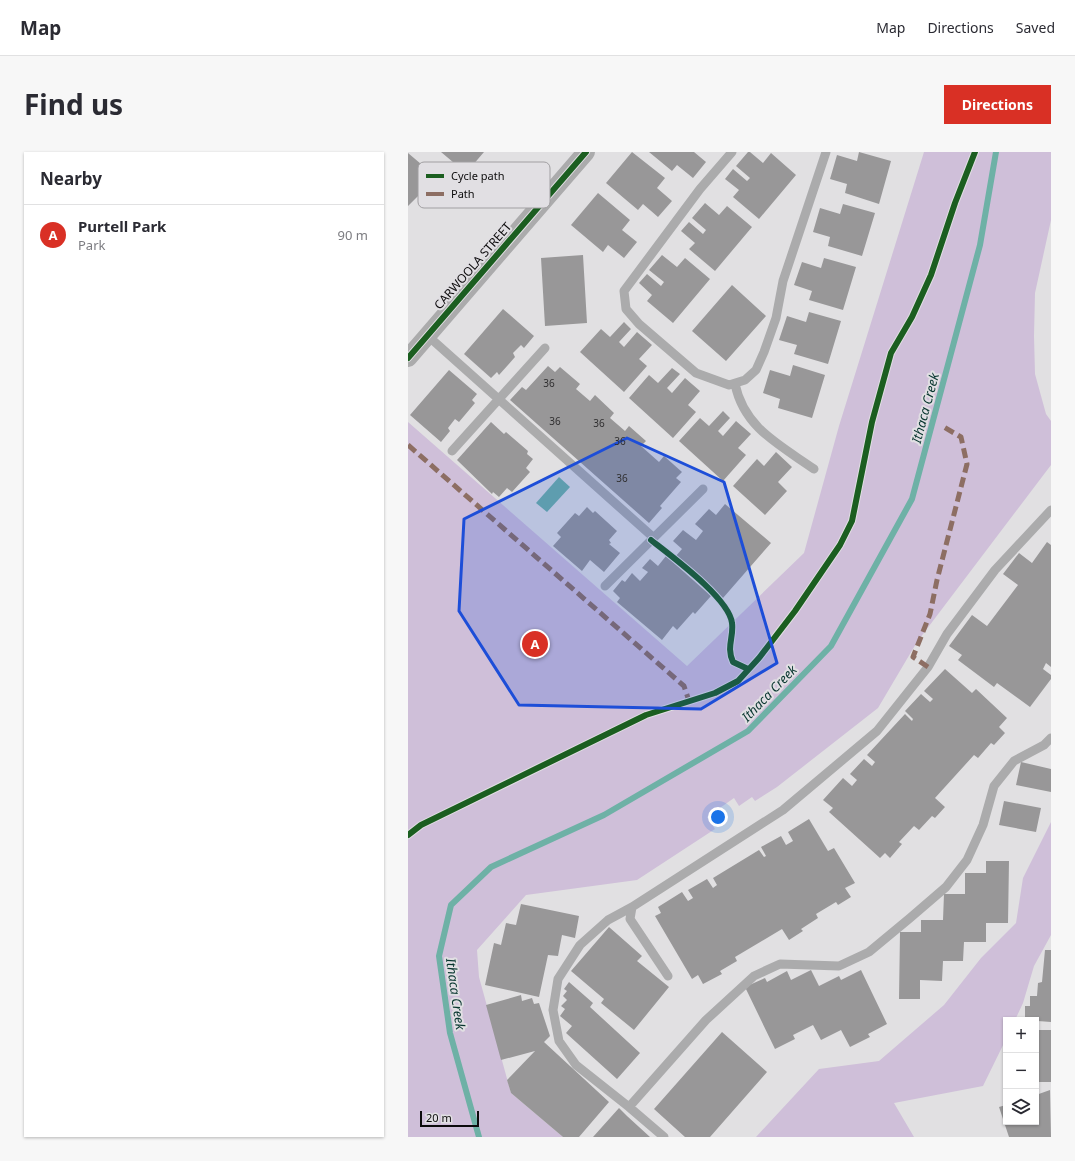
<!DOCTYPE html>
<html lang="en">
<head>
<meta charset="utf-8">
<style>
	body { margin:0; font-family:"Noto Sans",sans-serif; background:#f7f7f7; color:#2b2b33 }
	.controls { position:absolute; right:12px; bottom:12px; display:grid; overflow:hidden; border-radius:0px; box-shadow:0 1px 3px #0004 }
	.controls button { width:36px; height:36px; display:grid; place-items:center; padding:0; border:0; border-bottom:1px solid #e1e1e2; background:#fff; color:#2b2b33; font:20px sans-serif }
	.scale { position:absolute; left:12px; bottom:10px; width:59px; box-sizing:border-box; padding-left:4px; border:2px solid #0c0b0c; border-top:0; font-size:11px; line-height:14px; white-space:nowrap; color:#0c0b0c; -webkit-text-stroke:3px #e1dfe3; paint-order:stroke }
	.you { position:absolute; left:310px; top:665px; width:14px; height:14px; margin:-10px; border:3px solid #fff; border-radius:50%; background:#1a73e8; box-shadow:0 0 0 6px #1a73e833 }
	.badge { display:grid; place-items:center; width:26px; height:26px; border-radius:50%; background:#d93025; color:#fff; font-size:13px; font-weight:700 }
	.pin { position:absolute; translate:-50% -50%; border:2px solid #fff; box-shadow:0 1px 4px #0006 }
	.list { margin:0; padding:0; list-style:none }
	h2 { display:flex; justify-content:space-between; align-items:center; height:52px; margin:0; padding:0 16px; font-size:17px }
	h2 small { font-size:13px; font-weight:400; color:#7c7c81 }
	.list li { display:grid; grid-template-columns:26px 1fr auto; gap:12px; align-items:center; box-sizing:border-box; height:60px; padding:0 16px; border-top:1px solid #e1e1e2 }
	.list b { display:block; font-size:15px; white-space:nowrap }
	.list p { margin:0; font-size:13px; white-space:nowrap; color:#7c7c81 }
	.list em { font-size:13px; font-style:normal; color:#7c7c81 }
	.icon { flex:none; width:22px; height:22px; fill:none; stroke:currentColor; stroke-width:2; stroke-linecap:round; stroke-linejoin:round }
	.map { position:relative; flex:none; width:643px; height:985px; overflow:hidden; border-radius:0px }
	header { display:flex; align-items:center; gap:24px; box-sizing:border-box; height:56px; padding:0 20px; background:#fff; border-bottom:1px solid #e1e1e2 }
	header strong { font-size:19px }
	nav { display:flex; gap:22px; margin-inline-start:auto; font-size:14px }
	.intro { display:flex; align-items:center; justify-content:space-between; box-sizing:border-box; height:96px; padding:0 24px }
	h1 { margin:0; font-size:28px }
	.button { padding:10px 18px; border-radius:0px; background:#d93025; color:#fff; font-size:14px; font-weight:700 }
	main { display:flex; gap:24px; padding:0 24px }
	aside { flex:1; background:#fff; border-radius:0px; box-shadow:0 1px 3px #0004 }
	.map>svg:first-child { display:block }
</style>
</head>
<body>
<header>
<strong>Map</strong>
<nav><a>Map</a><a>Directions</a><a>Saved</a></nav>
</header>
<div class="intro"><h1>Find us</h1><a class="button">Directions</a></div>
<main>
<aside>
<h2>Nearby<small></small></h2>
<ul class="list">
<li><span class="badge">A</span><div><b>Purtell Park</b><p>Park</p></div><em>90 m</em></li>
</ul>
</aside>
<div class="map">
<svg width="643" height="985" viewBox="0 0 643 985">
	<rect width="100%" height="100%" fill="#e1e0e2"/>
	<path fill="#cfbfd9" d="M 516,0 L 643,0 L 643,68 L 627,141 L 626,184 L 627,222 L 638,262 L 643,269 L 643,313 L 509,490 L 470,556 L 369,635 L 347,649 L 344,645 L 331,654 L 326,646 L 299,665 L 307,677 L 229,728 L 118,743 L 69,798 L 71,825 L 103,941 L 155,985 L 0,985 L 0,270 L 279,514 L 396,401 L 431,274 Z
		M 643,670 L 643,783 L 626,814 L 615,851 L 607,868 L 598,868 L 598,887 L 575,934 L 486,951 L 506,985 L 348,985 L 411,917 L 471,909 L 536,853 L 573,806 L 608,771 L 615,726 Z"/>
	<path fill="#6eb1a6" d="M 151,325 L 162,335 L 139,360 L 128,351 Z"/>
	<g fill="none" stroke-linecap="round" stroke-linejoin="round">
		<path stroke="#6eb1a6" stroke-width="6" d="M 71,985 L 42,881 L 31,804 L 43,753 L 83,715 L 196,663 L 340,579 L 423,494 L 504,347 L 572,93 L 588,0"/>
	</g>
	<path fill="#989798" d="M 33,0 L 76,0 L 58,21 Z
		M 224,0 L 257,26 L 249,36 L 264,49 L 250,65 L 235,52 L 230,58 L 198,31 Z
		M 241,0 L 286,0 L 298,10 L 285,26 L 269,13 L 264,19 Z
		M 340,0 L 342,0 L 355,11 L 363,1 L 388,23 L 351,67 L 325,45 L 331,38 L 317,27 L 325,17 L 339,29 L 342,26 L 328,14 Z
		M 451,0 L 483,9 L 471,52 L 437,41 L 439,32 L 422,27 L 429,3 L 449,9 Z
		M 0,1 L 13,12 L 11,15 L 20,24 L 11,34 L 14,40 L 0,54 Z
		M 190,41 L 222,68 L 214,78 L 229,90 L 216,106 L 200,93 L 195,100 L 163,73 Z
		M 297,51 L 311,63 L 319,54 L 344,75 L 307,119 L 281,97 L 287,91 L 273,79 L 281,70 L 295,82 L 298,78 L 284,66 Z
		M 435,52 L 467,61 L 454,104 L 420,94 L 422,85 L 405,80 L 412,56 L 432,62 Z
		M 175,103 L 179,171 L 137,174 L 133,106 Z
		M 254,103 L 269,115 L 277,106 L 302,127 L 265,171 L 239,149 L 244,143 L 231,131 L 239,122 L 253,134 L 256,130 L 241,118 Z
		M 416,106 L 448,115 L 435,158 L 401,148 L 404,139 L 386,133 L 394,110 L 413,116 Z
		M 324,133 L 358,164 L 318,209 L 284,179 Z
		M 95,157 L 126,184 L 116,196 L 113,193 L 105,201 L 107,205 L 91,223 L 89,220 L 83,226 L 56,202 Z
		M 401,160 L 433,169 L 420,212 L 386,202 L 389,193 L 371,188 L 379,164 L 398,170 Z
		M 216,170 L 223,177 L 211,190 L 216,195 L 229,180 L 244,193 L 231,207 L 239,214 L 216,240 L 172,200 L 193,177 L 202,185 Z
		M 385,213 L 417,223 L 404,266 L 370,256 L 372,247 L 355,241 L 362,218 L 382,224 Z
		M 140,214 L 147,220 L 152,215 L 172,232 L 168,237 L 182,249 L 187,243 L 206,261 L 202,266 L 217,279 L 221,274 L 238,289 L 233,294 L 251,310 L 256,304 L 274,320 L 268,326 L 273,330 L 252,354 L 254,356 L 241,371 L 102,248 L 114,235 L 118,238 Z
		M 264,216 L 272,222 L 259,236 L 264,241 L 277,226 L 292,239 L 280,253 L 288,260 L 265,286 L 221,246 L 241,223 L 250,231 Z
		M 41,218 L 69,242 L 64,248 L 67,251 L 51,270 L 47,267 L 40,276 L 42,279 L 33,290 L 2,263 Z
		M 315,259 L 322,266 L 310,279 L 315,284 L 328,269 L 343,282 L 330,296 L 338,303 L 315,329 L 271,289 L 292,266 L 301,274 Z
		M 83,270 L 96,282 L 98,280 L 120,299 L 119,302 L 125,307 L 118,316 L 122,320 L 104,340 L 99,336 L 91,345 L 85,340 L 84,342 L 49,308 Z
		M 368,300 L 384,315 L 370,330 L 379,339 L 357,363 L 325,334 L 349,307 L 356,314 Z
		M 317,352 L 363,391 L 315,446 L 267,405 L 274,397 L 265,389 L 275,378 L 288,388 L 295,379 L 287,372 L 301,357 L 308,363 Z
		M 179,355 L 185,361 L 187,359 L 209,379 L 201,388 L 203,391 L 201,392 L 212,401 L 196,420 L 182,408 L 174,419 L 145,394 L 153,385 L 149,381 L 167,361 L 171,364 Z
		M 639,390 L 643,393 L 643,515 L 638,511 L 635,517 L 643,523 L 643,527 L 622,555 L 589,531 L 586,535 L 550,508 L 554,503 L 541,494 L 564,463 L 579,474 L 610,433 L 595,422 L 611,401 L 624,411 Z
		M 258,404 L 303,444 L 287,462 L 285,460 L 269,478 L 265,474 L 254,488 L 209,450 L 212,446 L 205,439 L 214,428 L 217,430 L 224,421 L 232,429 L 240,420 L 234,416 L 242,407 L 250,414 Z
		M 537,517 L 564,541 L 568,537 L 599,566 L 591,575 L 597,581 L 586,593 L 583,591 L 570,606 L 566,603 L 527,646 L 537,655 L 527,666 L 524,664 L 511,678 L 506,674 L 491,690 L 494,692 L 482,706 L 477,701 L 472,706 L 421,660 L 425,656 L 415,648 L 435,626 L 444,634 L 449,628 L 442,622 L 456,607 L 464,614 L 467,610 L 459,603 L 497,562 L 504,569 L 505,567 L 497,559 L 513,542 L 522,550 L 525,547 L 516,539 Z
		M 613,610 L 643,617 L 643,640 L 608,633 Z
		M 596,649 L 633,656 L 628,680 L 591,673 Z
		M 401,667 L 420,699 L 426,696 L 447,731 L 437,736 L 443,745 L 430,753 L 428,750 L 408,762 L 410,766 L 393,777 L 395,779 L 381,788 L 374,777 L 327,805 L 329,809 L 312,819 L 314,822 L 295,832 L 290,823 L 284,827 L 247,764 L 253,761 L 250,755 L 274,740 L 280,749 L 285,746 L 280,738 L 299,727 L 305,736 L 309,733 L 305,726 L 351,698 L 356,705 L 358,704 L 353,695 L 373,684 L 378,693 L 385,689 L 380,680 Z
		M 578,709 L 601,709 L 600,771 L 578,771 L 578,790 L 556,790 L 555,809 L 535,809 L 534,829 L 512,828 L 512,847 L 491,847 L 492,780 L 513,780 L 513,768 L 535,768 L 536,742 L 557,742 L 557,721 L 578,721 Z
		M 113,752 L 171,764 L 167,786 L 154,783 L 150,804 L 140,803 L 131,845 L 77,833 L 86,791 L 93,793 L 98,771 L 108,773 Z
		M 201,775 L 234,804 L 229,809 L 261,835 L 226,878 L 193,851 L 196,847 L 163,819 Z
		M 637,798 L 643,798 L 643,870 L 617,868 L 617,854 L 622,854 L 622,844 L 629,844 L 630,831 L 634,830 Z
		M 403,818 L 411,834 L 431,824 L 433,828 L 453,818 L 479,872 L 460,882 L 462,885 L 442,895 L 433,878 L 413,888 L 405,873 L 385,883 L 387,887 L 367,897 L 337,835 L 357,826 L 359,830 L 379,819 L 383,828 Z
		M 161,830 L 185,851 L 182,855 L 232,901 L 209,927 L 158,881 L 164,874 L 152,864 L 157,857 L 153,854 L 159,848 L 155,844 L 159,839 L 156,837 Z
		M 113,843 L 114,849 L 124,846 L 126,852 L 131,851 L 142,884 L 136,890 L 201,950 L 171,985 L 155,985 L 103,941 L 99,928 L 127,899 L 93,908 L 78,853 Z
		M 628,878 L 643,878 L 643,930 L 628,930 Z
		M 314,880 L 359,920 L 302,985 L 277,985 L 246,957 Z
		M 642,938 L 643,985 L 601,985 L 591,955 L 598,953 L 598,970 L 628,970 L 628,943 Z
		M 211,956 L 219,964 L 242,985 L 185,985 Z"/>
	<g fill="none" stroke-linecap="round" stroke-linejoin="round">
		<path stroke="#ababac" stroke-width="9" d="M 324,0 L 292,37 L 216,139 L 218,157 L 231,172 L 288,221 L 321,233 L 337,228 L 348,218 L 356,200 L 368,166 L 375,129 L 418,0
			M 20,184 L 246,386
			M 327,232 C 336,276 372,293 406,317
			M 44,299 L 137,196
			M 197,434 L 295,337
			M 224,755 L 200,768 L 172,793 L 150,827 L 145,858 L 151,889 L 168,913 L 221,955 L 298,868 L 346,824 L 372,812 L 431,814 L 461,800 L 502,766 L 538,735 L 559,708 L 575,673 L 586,634 L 606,609 L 636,593 L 643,586
			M 260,824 L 222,767 L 224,755 L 375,658 L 469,579 L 520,515 L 539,482 L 587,418 L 643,358
			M 221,955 L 256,985"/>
		<path stroke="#ababac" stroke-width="18" d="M 0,206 L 178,0"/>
		<path stroke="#8d6e63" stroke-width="5" stroke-dasharray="10 5" stroke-linecap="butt" d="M 0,293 L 276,534 L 281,549
			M 520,515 L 505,505 L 522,462 L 529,428 L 559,312 L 553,285 L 534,274"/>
		<defs>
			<path id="cycleway" d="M 0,206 L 178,0
				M 243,388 C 263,404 321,446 324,471 C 326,485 318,495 325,510 L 340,517
				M 0,683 L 13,673 L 238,563 L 307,541 L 330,529 L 351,506 L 387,459 L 432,393 L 444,369 L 464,270 L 483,201 L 504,165 L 523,123 L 547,51 L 567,0"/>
		</defs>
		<use href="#cycleway" stroke="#e1dfe3" stroke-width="8"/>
		<use href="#cycleway" stroke="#1b5e20" stroke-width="6"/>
	</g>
	<path fill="#1d4ed8" fill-opacity="0.2" stroke="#1d4ed8" stroke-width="3" stroke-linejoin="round" d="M 219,286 L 316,330 L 369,511 L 293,557 L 111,553 L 51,459 L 56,367 Z"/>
	<g text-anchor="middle" stroke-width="4" stroke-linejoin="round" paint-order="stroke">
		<g font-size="10" fill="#2f2e2f">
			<text x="141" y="235">36</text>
			<text x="147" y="273">36</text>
			<text x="191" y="275">36</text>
			<text x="212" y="293">36</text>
			<text x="214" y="330">36</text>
		</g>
		<g font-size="12" fill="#0c0b0c" stroke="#e1dfe3">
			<text transform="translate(65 114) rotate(-49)" y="4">CARWOOLA STREET</text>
		</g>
		<g font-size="13" font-style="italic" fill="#08362f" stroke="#e1dfe3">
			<text transform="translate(517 256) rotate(-75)" y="5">Ithaca Creek</text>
			<text transform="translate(361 541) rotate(-46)" y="5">Ithaca Creek</text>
			<text transform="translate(48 842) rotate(82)" y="5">Ithaca Creek</text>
		</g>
	</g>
	<rect x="10" y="10" width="132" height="46" rx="6" fill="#e1dfe3" stroke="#a19fa2" stroke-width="1"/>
	<rect x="18" y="22" width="18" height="4" fill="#1b5e20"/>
	<rect x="18" y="40" width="18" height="4" fill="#8d6e63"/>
	<g font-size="11" fill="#0c0b0c">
		<text x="43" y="28">Cycle path</text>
		<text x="43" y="46">Path</text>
	</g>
</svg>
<div class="controls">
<button>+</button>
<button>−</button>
<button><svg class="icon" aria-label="layers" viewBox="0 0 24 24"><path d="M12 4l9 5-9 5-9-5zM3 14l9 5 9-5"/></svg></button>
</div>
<div class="scale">20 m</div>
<div class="you"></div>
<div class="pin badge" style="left:127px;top:492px">A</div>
</div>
</main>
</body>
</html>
